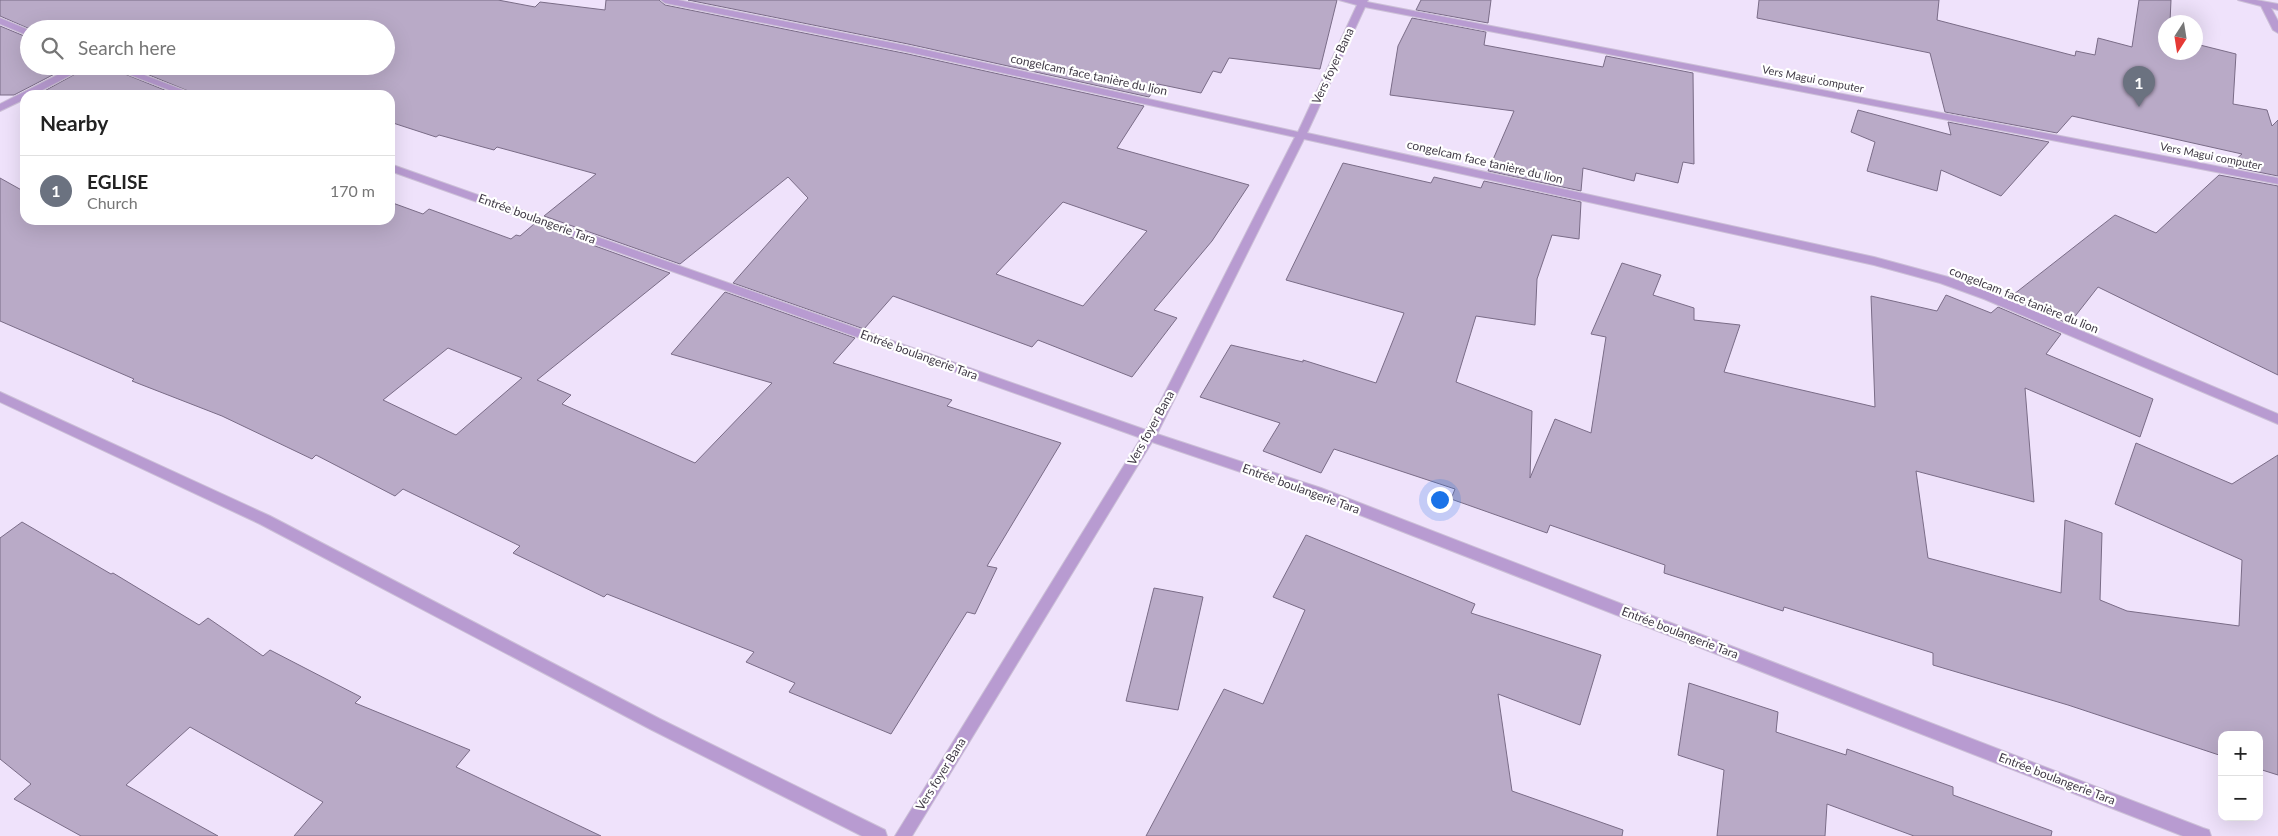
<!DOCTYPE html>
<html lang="en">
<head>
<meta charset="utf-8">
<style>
	body { margin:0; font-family:Lato,sans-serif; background:#f6f6f6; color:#222 }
	.controls { position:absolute; right:15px; bottom:15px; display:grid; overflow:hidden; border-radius:10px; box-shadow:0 5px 20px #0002 }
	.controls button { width:45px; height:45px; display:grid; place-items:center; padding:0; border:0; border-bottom:1px solid #e0e0e0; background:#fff; color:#222; font:25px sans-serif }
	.compass { position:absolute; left:2158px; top:15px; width:45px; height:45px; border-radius:50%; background:#fff; box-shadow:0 5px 20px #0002; rotate:192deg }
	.you { position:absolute; left:1439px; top:499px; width:18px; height:18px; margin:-12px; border:4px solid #fff; border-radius:50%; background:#1a73e8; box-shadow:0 0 0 8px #1a73e833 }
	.badge { display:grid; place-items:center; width:32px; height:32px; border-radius:50%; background:#d93025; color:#fff; font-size:16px; font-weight:700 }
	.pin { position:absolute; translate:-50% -41px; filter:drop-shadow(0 1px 2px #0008) }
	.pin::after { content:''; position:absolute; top:26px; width:18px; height:15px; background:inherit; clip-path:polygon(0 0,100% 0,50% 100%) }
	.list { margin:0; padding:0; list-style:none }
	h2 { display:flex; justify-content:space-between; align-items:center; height:65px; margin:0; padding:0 20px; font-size:21px }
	h2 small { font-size:16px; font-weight:400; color:#767676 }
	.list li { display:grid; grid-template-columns:32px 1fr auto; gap:15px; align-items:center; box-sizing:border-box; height:70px; padding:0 20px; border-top:1px solid #e0e0e0 }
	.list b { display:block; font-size:19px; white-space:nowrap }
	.list p { margin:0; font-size:16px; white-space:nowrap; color:#767676 }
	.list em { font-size:16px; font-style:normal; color:#767676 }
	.icon { flex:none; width:28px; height:28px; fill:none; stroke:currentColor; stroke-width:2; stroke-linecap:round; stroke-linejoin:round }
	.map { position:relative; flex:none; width:2278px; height:836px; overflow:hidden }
	.search { position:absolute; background:#fff; box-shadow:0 5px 20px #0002; left:20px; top:20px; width:375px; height:55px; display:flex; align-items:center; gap:12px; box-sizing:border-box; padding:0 18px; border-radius:28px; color:#767676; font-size:19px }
	.panel { position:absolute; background:#fff; box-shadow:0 5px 20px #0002; left:20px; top:90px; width:375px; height:135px; border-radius:15px }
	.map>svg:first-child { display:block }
</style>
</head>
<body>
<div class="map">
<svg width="2278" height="836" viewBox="0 0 2278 836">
	<rect width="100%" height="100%" fill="#efe2fb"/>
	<path fill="#b9aac7" stroke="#7a6c87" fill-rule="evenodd" d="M 0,0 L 498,0 L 535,7 L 540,2 L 605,10 L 606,0 L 659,0 L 665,5 L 908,54 L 1144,106 L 1117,148 L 1249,185 L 1212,241 L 1154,310 L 1177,318 L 1132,377 L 1038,340 L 1032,347 L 893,296 L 864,329 L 733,283 L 808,198 L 788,177 L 680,264 L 544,216 L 596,174 L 497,147 L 494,150 L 439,135 L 436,137 L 390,122 L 390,95 L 198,95 L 127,66 L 386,66 L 386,29 L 30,29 L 0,16 ZM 1063,202 L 1147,231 L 1083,306 L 996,274 Z
		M 688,0 L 1337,0 L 1320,69 L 1229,58 L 1221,73 L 1213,71 L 1201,93 L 1158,84 L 1149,97 L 908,44 Z
		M 1421,0 L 1491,0 L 1488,23 L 1416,10 Z
		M 1759,0 L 1939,0 L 1937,20 L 2075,56 L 2076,51 L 2095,55 L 2098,38 L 2132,47 L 2139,0 L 2171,0 L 2170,22 L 2166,22 L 2166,52 L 2196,52 L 2196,44 L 2236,54 L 2233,104 L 2267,110 L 2272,126 L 2278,120 L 2278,176 L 2228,166 L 2242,154 L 2072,116 L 2057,133 L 1945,112 L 1930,53 L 1757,18 Z
		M 1412,18 L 1486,32 L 1484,45 L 1603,67 L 1606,56 L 1693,73 L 1694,164 L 1683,162 L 1678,183 L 1636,173 L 1634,181 L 1583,168 L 1581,191 L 1488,171 L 1514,111 L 1390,95 L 1398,46 Z
		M 0,26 L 29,38 L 29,66 L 70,66 L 14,95 L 0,95 Z
		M 90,66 L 105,66 L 177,95 L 37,95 Z
		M 1858,110 L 1951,135 L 1948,122 L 2049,142 L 2001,196 L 1941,170 L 1937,191 L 1867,171 L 1875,142 L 1851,132 Z
		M 1343,163 L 1431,183 L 1434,177 L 1481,188 L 1484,181 L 1581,202 L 1579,239 L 1552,235 L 1537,279 L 1535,325 L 1476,316 L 1456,382 L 1532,411 L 1530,478 L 1555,419 L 1591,433 L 1606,337 L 1591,334 L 1622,263 L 1661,275 L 1653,295 L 1694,308 L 1694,320 L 1740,325 L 1724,372 L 1875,407 L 1871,296 L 1937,311 L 1946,295 L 1991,313 L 1998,307 L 2061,334 L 2046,354 L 2153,399 L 2140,437 L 2025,388 L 2034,502 L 1916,471 L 1928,558 L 2061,593 L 2065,520 L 2102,533 L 2100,600 L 2127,611 L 2239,626 L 2242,560 L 2115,504 L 2136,443 L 2232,484 L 2278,455 L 2278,775 L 2259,769 L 2259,735 L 2222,735 L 2222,756 L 2068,705 L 1933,665 L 1933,653 L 1784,607 L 1783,611 L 1664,573 L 1665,565 L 1550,525 L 1547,533 L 1451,499 L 1455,489 L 1334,449 L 1321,473 L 1263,451 L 1280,423 L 1200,397 L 1231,345 L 1303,362 L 1303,360 L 1376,383 L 1404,313 L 1286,280 Z
		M 2219,175 L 2278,186 L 2278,375 L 2098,287 L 2069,324 L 2009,298 L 2115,215 L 2156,233 Z
		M 0,178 L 25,192 L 25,220 L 390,220 L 390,202 L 423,214 L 429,209 L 511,239 L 516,235 L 520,236 L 534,224 L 670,273 L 537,380 L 571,395 L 562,404 L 695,463 L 772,383 L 671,354 L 725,292 L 855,338 L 833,363 L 952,400 L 947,406 L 1061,443 L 987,566 L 997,568 L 975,614 L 967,612 L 891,734 L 789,692 L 795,683 L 746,662 L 754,652 L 607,594 L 604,597 L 513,553 L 520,546 L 403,489 L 395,496 L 316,455 L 312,459 L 222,416 L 132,381 L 134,379 L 0,321 ZM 448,348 L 522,378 L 456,435 L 383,400 Z
		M 22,522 L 111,574 L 113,573 L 199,625 L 208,618 L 263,656 L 270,650 L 361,697 L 355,703 L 470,750 L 456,767 L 601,836 L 294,836 L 323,802 L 190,727 L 126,785 L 218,836 L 81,836 L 14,799 L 31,784 L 0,759 L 0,538 Z
		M 1306,535 L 1475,604 L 1471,613 L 1601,655 L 1580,725 L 1498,694 L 1512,791 L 1623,830 L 1622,836 L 1146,836 L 1224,689 L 1263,704 L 1305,610 L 1273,597 Z
		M 1154,588 L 1203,597 L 1178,710 L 1126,701 Z
		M 1689,683 L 1778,712 L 1776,732 L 1846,755 L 1847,749 L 1953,787 L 1953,795 L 2052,831 L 2051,836 L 1914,836 L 1827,804 L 1825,836 L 1717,836 L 1724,770 L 1678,755 Z"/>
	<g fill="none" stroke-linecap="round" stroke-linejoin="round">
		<defs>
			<path id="minor" d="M 661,0 L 678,0 L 908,46 L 1298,132 L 1357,5 L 1339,0 L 1368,0 L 1367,2 L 2278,178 L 2278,184 L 1365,7 L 1307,133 L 1874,257 L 1948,277 L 1992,293 L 2278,414 L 2278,424 L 1984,299 L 1940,283 L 1874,265 L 1304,139 L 1157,434 L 1321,488 L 2203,828 L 2209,830 L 2211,836 L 2183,836 L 1311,496 L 1152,442 L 912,836 L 895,836 L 1141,438 L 390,171 L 390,164 L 1146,430 L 1295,137 L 908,52 L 665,3 Z
				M 2238,0 L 2256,0 L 2278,4 L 2278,10 L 2271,8 L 2278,21 L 2278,33 L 2273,30 L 2261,6 Z
				M 0,18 L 29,30 L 29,36 L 0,24 Z
				M 75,66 L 88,66 L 33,95 L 25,95 L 25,99 L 0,111 L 0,104 Z
				M 107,66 L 121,66 L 196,95 L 182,95 Z
				M 0,392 L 270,516 L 660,719 L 885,830 L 887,836 L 862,836 L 650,729 L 260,524 L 0,402 Z"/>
		</defs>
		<use href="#minor" stroke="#ccc0d7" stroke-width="2"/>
		<use href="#minor" fill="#b89bd1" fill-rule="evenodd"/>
	</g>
	<g text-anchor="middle" stroke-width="4.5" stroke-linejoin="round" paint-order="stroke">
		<g font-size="11" fill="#403a46" stroke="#fff">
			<text transform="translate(1813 79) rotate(11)" y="4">Vers Magui computer</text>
			<text transform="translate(2211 156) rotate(11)" y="4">Vers Magui computer</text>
		</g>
		<g font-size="12" fill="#403a46" stroke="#fff">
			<text transform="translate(1333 66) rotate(-65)" y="4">Vers foyer Bana</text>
			<text transform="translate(1089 75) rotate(12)" y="4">congelcam face tanière du lion</text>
			<text transform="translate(1485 162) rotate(13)" y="4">congelcam face tanière du lion</text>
			<text transform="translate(537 219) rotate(20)" y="4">Entrée boulangerie Tara</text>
			<text transform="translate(2024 300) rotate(22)" y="4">congelcam face tanière du lion</text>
			<text transform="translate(919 355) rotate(20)" y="4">Entrée boulangerie Tara</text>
			<text transform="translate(1151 428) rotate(-61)" y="4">Vers foyer Bana</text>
			<text transform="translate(1301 489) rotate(20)" y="4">Entrée boulangerie Tara</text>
			<text transform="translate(1680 633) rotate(21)" y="4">Entrée boulangerie Tara</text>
			<text transform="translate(941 774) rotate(-58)" y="4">Vers foyer Bana</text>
			<text transform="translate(2057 779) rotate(21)" y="4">Entrée boulangerie Tara</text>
		</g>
	</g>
</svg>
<div class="controls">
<button>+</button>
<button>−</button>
</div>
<svg class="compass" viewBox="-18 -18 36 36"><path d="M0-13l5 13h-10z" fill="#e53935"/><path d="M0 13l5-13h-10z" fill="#767676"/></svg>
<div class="you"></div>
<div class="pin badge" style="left:2139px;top:107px;background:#6b7280">1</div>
<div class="search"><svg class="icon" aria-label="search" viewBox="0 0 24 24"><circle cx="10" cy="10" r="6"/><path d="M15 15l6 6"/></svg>Search here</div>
<section class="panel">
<h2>Nearby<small></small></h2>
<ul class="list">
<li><span class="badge" style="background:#6b7280">1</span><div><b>EGLISE</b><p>Church</p></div><em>170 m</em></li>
</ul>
</section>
</div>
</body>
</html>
